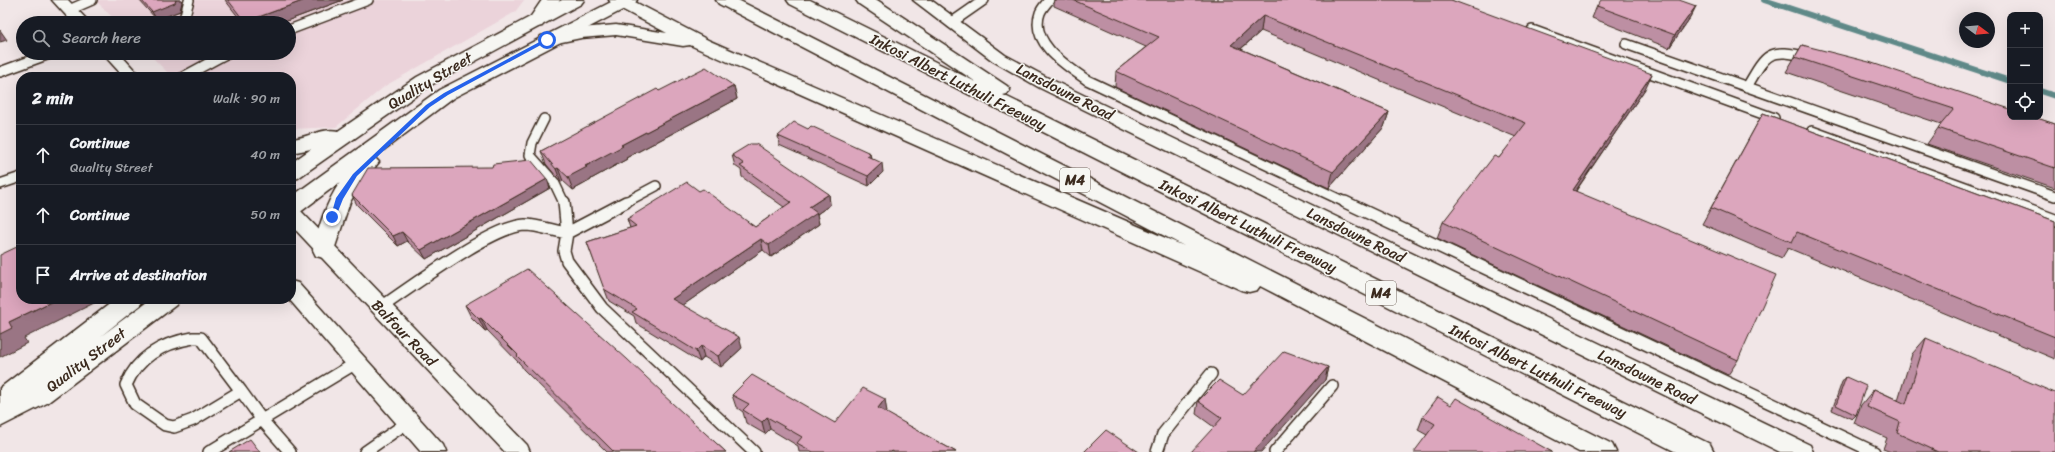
<!DOCTYPE html>
<html lang="en">
<head>
<meta charset="utf-8">
<style>
	body { margin:0; font-family:Sriracha,sans-serif; background:#20242c; color:#f1f3f6 }
	.controls { position:absolute; right:12px; top:12px; display:grid; overflow:hidden; border-radius:8px; box-shadow:0 4px 16px #0002 }
	.controls button { width:36px; height:36px; display:grid; place-items:center; padding:0; border:0; border-bottom:1px solid #363941; background:#171b24; color:#f1f3f6; font:20px sans-serif }
	.compass { position:absolute; left:1959px; top:12px; width:36px; height:36px; border-radius:50%; background:#171b24; box-shadow:0 4px 16px #0002; rotate:106deg }
	.stop { position:absolute; width:12px; height:12px; margin:-9px; border:3px solid #2563eb; border-radius:50%; background:#fff }
	.stop.end { background:#2563eb; border-color:#fff; box-shadow:0 1px 4px #0008 }
	.list { margin:0; padding:0; list-style:none }
	h2 { display:flex; justify-content:space-between; align-items:center; height:52px; margin:0; padding:0 16px; font-size:17px }
	h2 small { font-size:13px; font-weight:400; color:#9ea1a6 }
	.list li { display:grid; grid-template-columns:26px 1fr auto; gap:12px; align-items:center; box-sizing:border-box; height:60px; padding:0 16px; border-top:1px solid #363941 }
	.list b { display:block; font-size:15px; white-space:nowrap }
	.list p { margin:0; font-size:13px; white-space:nowrap; color:#9ea1a6 }
	.list em { font-size:13px; font-style:normal; color:#9ea1a6 }
	.icon { flex:none; width:22px; height:22px; fill:none; stroke:currentColor; stroke-width:2; stroke-linecap:round; stroke-linejoin:round }
	.map { position:relative; flex:none; width:2055px; height:452px; overflow:hidden }
	.search { position:absolute; background:#171b24; box-shadow:0 4px 16px #0002; left:16px; top:16px; width:280px; height:44px; display:flex; align-items:center; gap:10px; box-sizing:border-box; padding:0 14px; border-radius:22px; color:#9ea1a6; font-size:15px }
	.panel { position:absolute; background:#171b24; box-shadow:0 4px 16px #0002; left:16px; top:72px; width:280px; height:232px; border-radius:16px }
	.map>svg:first-child { display:block }
</style>
</head>
<body>
<div class="map">
<svg width="2055" height="452" viewBox="0 0 2055 452">
	<rect width="100%" height="100%" fill="#f1e6e7"/>
	<filter id="ink" filterUnits="userSpaceOnUse"><feTurbulence type="fractalNoise" baseFrequency=".025" numOctaves="2"/><feDisplacementMap in="SourceGraphic" scale="8" xChannelSelector="R" yChannelSelector="G"/><feConvolveMatrix kernelMatrix="1 2 1 2 8 2 1 2 1" color-interpolation-filters="sRGB"/></filter>
	<g filter="url(#ink)">
		<path fill="#ebd3da" d="M 95,0 L 524,0 L 515,12 L 385,86 L 336,127 L 291,129 L 291,77 L 172,77 L 148,53 L 289,53 L 289,23 L 118,23 Z"/>
		<g fill="none" stroke-linecap="round" stroke-linejoin="round">
			<path stroke="#5f8988" stroke-width="6" d="M 1764,0 L 2010,81
				M 2040,91 L 2055,96"/>
			<defs>
				<path id="service-far1" d="M 1049,0 C 1046,4 1042,8 1040,13 C 1029,43 1067,66 1087,80 L 1347,203
					M 69,10 L 92,0
					M 183,23 L 189,0
					M 951,23 L 984,0
					M 289,30 L 368,0
					M 1532,30 L 1774,118
					M 1626,44 L 2055,196
					M 200,53 L 220,57 L 228,53
					M 0,72 L 52,53
					M 183,77 L 220,57
					M 1747,87 C 1767,52 1769,48 1809,57
					M 544,119 L 532,143 L 530,155 L 554,182 L 564,203
					M 1812,131 L 2009,203
					M 0,184 L 21,177
					M 624,203 L 656,186"/>
				<path id="service" d="M 564,202 L 567,233 L 626,202
					M 1345,202 L 1874,452
					M 2006,202 L 2055,220
					M 380,308 C 410,288 492,226 525,225 C 538,225 554,231 567,233 L 564,251 L 567,261 L 602,308 L 754,452
					M 193,338 L 201,338 L 241,391 L 193,420 L 174,427 L 165,425 L 135,404 L 126,385 C 138,356 163,343 193,338 Z
					M 241,391 L 262,420 L 290,452
					M 209,452 L 356,363
					M 365,452 L 408,422
					M 1157,452 L 1163,434 L 1211,374
					M 1275,452 L 1332,386"/>
				<path id="minor" d="M 52,0 L 68,0 L 90,23 L 73,23 Z
					M 913,0 L 931,0 L 1005,55 L 1052,80 L 1810,445 L 1813,452 L 1780,452 L 1040,88 L 993,61 Z
					M 102,53 L 119,53 L 141,77 L 124,77 Z
					M 291,207 L 298,208 L 527,445 L 530,452 L 505,452 L 291,225 Z
					M 291,281 L 298,283 L 443,445 L 446,452 L 421,452 L 289,299 L 291,299 Z"/>
				<path id="tertiary" d="M 562,0 L 584,0 L 581,4 L 431,85 L 298,178 L 291,180 L 291,163 L 311,149 L 291,153 L 291,139 C 306,138 324,127 338,131 L 417,77 Z
					M 615,0 L 637,0 L 634,4 L 453,98 L 374,157 L 379,162 L 359,187 L 350,202 L 332,256 L 324,258 L 316,256 L 313,250 C 319,226 326,203 340,182 L 299,213 L 291,215 L 291,197 L 439,90 Z
					M 116,299 L 144,299 L 140,305 L 101,336 L 151,299 L 180,299 L 176,305 L 47,403 L 0,427 L 0,388 Z"/>
				<path id="motorway" d="M 542,0 L 560,0 L 542,26 L 536,27 L 530,26 L 527,22 Z
					M 609,0 L 631,0 L 710,41 L 1184,246 L 719,4 L 716,0 L 738,0 L 1612,444 L 1616,452 L 1579,452 L 1260,286 L 1257,290 L 1249,292 L 1241,290 L 690,45 L 683,46 L 616,35 L 581,38 L 547,45 L 541,44 L 538,40 L 541,36 L 581,28 L 616,25 L 667,33 L 612,4 Z
					M 787,0 L 810,0 L 976,82 L 859,4 L 856,0 L 877,0 L 1007,86 L 1010,90 L 1007,94 L 1003,95 L 1710,444 L 1714,452 L 1676,452 L 790,4 Z"/>
			</defs>
			<use href="#service-far1" stroke="#3b2a1e" stroke-width="12"/>
			<use href="#service" stroke="#3b2a1e" stroke-width="14"/>
			<use href="#minor" stroke="#3b2a1e" stroke-width="3"/>
			<use href="#tertiary" stroke="#3b2a1e" stroke-width="3"/>
			<use href="#motorway" stroke="#3b2a1e" stroke-width="3"/>
			<use href="#service-far1" stroke="#f6f6f2" stroke-width="9"/>
			<use href="#service" stroke="#f6f6f2" stroke-width="11"/>
			<use href="#minor" fill="#f6f6f2" fill-rule="evenodd"/>
			<use href="#tertiary" fill="#f6f6f2" fill-rule="evenodd"/>
			<use href="#motorway" fill="#f6f6f2" fill-rule="evenodd"/>
		</g>
		<path fill="#bd8fa3" stroke="#3b2a1e" d="M 139,0 L 181,0 L 182,2 L 180,11 L 157,20 Z
			M 225,0 L 343,0 L 281,23 L 243,23 Z
			M 1054,0 L 1451,0 L 1645,89 L 1576,191 L 1738,360 L 1728,375 L 1437,238 L 1443,222 L 1499,158 L 1516,137 L 1261,31 L 1241,49 L 1389,112 L 1384,127 L 1329,188 L 1115,87 L 1116,71 L 1146,47 L 1054,6 Z
			M 1597,6 L 1696,6 L 1690,18 L 1669,48 L 1592,18 Z
			M 1802,45 L 2055,124 L 2055,188 L 1927,144 L 1941,124 L 1786,72 Z
			M 734,86 L 737,99 L 626,158 L 627,159 L 591,179 L 591,180 L 573,190 L 563,181 L 561,182 L 546,164 L 541,151 L 659,91 Z
			M 1763,113 L 2055,221 L 2055,359 L 1788,248 L 1782,258 L 1702,224 Z
			M 778,136 L 870,153 L 871,158 L 883,172 L 869,186 L 779,145 Z
			M 732,155 L 829,194 L 830,205 L 817,214 L 819,224 L 771,257 L 763,250 L 683,305 L 742,348 L 721,367 L 704,357 L 700,362 L 636,323 L 634,316 L 609,301 L 587,242 L 630,228 L 627,219 L 699,191 L 755,227 L 784,207 L 742,177 L 741,170 L 735,166 Z
			M 550,188 L 426,259 L 407,241 L 398,246 L 357,205 L 352,195 Z
			M 465,305 L 663,396 L 726,452 L 607,452 L 523,369 L 521,365 L 487,330 L 485,331 L 471,317 Z
			M 1926,338 L 2055,452 L 1891,452 L 1883,449 L 1887,438 L 1854,423 L 1861,405 L 1874,389 L 1898,400 L 1912,354 Z
			M 1328,367 L 1325,380 L 1214,427 L 1196,414 L 1198,401 L 1243,395 Z
			M 1846,377 L 1856,415 L 1852,419 L 1832,410 L 1842,382 Z
			M 732,395 L 835,423 L 887,412 L 886,413 L 956,452 L 799,452 L 798,446 L 770,429 L 765,434 L 746,423 L 743,412 L 736,407 Z
			M 1451,405 L 1552,452 L 1427,435 L 1418,430 L 1423,417 Z"/>
		<path fill="#9a7484" stroke="#3b2a1e" d="M 176,0 L 181,0 L 182,2 L 180,11 L 157,20 L 152,12 Z
			M 305,0 L 343,0 L 281,23 L 246,23 L 245,22 Z
			M 1696,6 L 1690,18 L 1669,48 L 1675,35 Z
			M 1263,16 L 1261,31 L 1228,60 L 1231,45 Z
			M 0,30 L 7,40 L 0,42 Z
			M 1652,74 L 1645,89 L 1566,205 L 1573,190 Z
			M 734,86 L 737,99 L 626,158 L 627,159 L 591,179 L 591,180 L 573,190 L 568,177 L 621,145 Z
			M 1389,112 L 1384,127 L 1329,188 L 1333,172 Z
			M 870,153 L 871,162 L 867,156 Z
			M 882,163 L 883,172 L 869,186 L 868,176 Z
			M 558,168 L 563,181 L 561,182 L 556,169 Z
			M 547,179 L 550,188 L 426,259 L 421,250 Z
			M 829,194 L 830,205 L 817,214 L 819,224 L 771,257 L 769,245 L 809,207 Z
			M 402,232 L 407,241 L 398,246 L 393,236 Z
			M 761,239 L 763,250 L 676,310 L 672,299 Z
			M 57,299 L 102,299 L 24,338 L 27,343 L 0,357 L 0,334 L 9,322 Z
			M 481,318 L 487,330 L 485,331 L 479,319 Z
			M 739,337 L 742,348 L 721,367 L 718,356 Z
			M 701,346 L 704,357 L 700,362 L 696,351 Z
			M 1328,367 L 1325,380 L 1261,452 L 1253,452 Z
			M 885,399 L 887,412 L 879,421 L 878,408 Z
			M 767,417 L 770,429 L 765,434 L 762,422 Z"/>
		<path fill="#dca6bd" stroke="#3b2a1e" d="M 141,0 L 176,0 L 175,3 L 152,12 Z
			M 228,0 L 305,0 L 245,22 Z
			M 1073,0 L 1451,0 L 1652,74 L 1573,190 L 1776,275 L 1738,360 L 1443,222 L 1494,156 L 1499,158 L 1526,123 L 1263,16 L 1231,45 L 1389,112 L 1333,172 L 1116,71 L 1159,37 Z
			M 1601,0 L 1679,0 L 1696,6 L 1675,35 L 1597,6 Z
			M 1802,45 L 1869,62 L 2010,109 L 2010,117 L 2034,117 L 2055,124 L 2055,168 L 1938,128 L 1954,109 L 1795,57 Z
			M 706,67 L 734,86 L 621,145 L 623,146 L 585,166 L 587,167 L 568,177 L 558,168 L 556,169 L 541,151 L 657,89 L 659,91 Z
			M 1763,113 L 2055,221 L 2055,337 L 1797,232 L 1792,242 L 1711,208 Z
			M 794,122 L 808,129 L 811,126 L 870,153 L 867,156 L 882,163 L 868,176 L 778,136 Z
			M 750,144 L 756,144 L 829,194 L 809,207 L 817,213 L 769,245 L 761,239 L 672,299 L 739,337 L 718,356 L 701,346 L 696,351 L 632,312 L 637,309 L 604,289 L 587,242 L 636,226 L 627,219 L 687,182 L 699,191 L 703,189 L 755,227 L 791,202 L 740,166 L 744,164 L 732,155 Z
			M 531,160 L 547,179 L 421,250 L 402,232 L 393,236 L 352,195 L 368,168 L 492,167 L 493,164 Z
			M 21,245 L 21,299 L 57,299 L 9,322 L 12,328 L 0,334 L 0,255 Z
			M 527,269 L 627,359 L 662,392 L 661,393 L 726,452 L 614,452 L 517,356 L 518,355 L 481,318 L 479,319 L 465,305 Z
			M 1926,338 L 2055,393 L 2055,452 L 1938,452 L 1897,433 L 1900,422 L 1867,407 L 1874,389 L 1906,404 Z
			M 1284,351 L 1328,367 L 1253,452 L 1191,452 L 1222,418 L 1198,401 L 1219,380 L 1243,395 Z
			M 752,375 L 835,423 L 863,388 L 885,399 L 878,408 L 956,452 L 894,452 L 892,451 L 891,452 L 813,452 L 797,443 L 802,437 L 767,417 L 762,422 L 743,410 L 749,404 L 732,395 Z
			M 1846,377 L 1866,386 L 1856,415 L 1836,405 Z
			M 1438,397 L 1451,405 L 1456,398 L 1552,452 L 1414,452 L 1435,424 L 1423,417 Z
			M 1106,430 L 1139,452 L 1084,452 Z
			M 250,439 L 260,452 L 229,452 Z"/>
	</g>
	<path fill="#2563eb" d="M 545,39 L 550,40 L 448,95 L 430,107 L 357,176 L 343,199 L 335,219 L 330,219 L 336,198 L 353,174 L 426,105 L 444,93 Z"/>
	<g text-anchor="middle" stroke-width="3" stroke-linejoin="round" paint-order="stroke">
		<g fill="#f6f6f2" stroke="#73675e" stroke-width="1">
			<rect x="1060" y="168" width="30" height="24" rx="3"/>
			<rect x="1366" y="281" width="30" height="24" rx="3"/>
		</g>
		<g font-size="14" font-weight="bold" fill="#3b2a1e">
			<text x="1075" y="185">M4</text>
			<text x="1381" y="298">M4</text>
		</g>
		<g font-size="15" fill="#3b2a1e" stroke="#f6f6f2">
			<text transform="translate(430 81) rotate(-31)" y="5">Quality Street</text>
			<text transform="translate(958 82) rotate(27)" y="5">Inkosi Albert Luthuli Freeway</text>
			<text transform="translate(1065 92) rotate(27)" y="5">Lansdowne Road</text>
			<text transform="translate(1248 226) rotate(26)" y="5">Inkosi Albert Luthuli Freeway</text>
			<text transform="translate(1356 235) rotate(26)" y="5">Lansdowne Road</text>
			<text transform="translate(404 333) rotate(46)" y="5">Balfour Road</text>
			<text transform="translate(86 360) rotate(-37)" y="5">Quality Street</text>
			<text transform="translate(1538 371) rotate(26)" y="5">Inkosi Albert Luthuli Freeway</text>
			<text transform="translate(1647 377) rotate(26)" y="5">Lansdowne Road</text>
		</g>
	</g>
</svg>
<div class="controls">
<button>+</button>
<button>−</button>
<button><svg class="icon" aria-label="locate" viewBox="0 0 24 24"><circle cx="12" cy="12" r="6"/><path d="M12 2v4M12 18v4M2 12h4M18 12h4"/></svg></button>
</div>
<svg class="compass" viewBox="-18 -18 36 36"><path d="M0-13l5 13h-10z" fill="#e53935"/><path d="M0 13l5-13h-10z" fill="#9ea1a6"/></svg>
<div class="stop" style="left:547px;top:40px"></div>
<div class="stop end" style="left:332px;top:217px"></div>
<div class="search"><svg class="icon" aria-label="search" viewBox="0 0 24 24"><circle cx="10" cy="10" r="6"/><path d="M15 15l6 6"/></svg>Search here</div>
<section class="panel">
<h2>2 min<small>Walk · 90 m</small></h2>
<ul class="list">
<li><svg class="icon" aria-label="ahead" viewBox="0 0 24 24"><path d="M12 20V5M6 11l6-6 6 6"/></svg><div><b>Continue</b><p>Quality Street</p></div><em>40 m</em></li>
<li><svg class="icon" aria-label="ahead" viewBox="0 0 24 24"><path d="M12 20V5M6 11l6-6 6 6"/></svg><div><b>Continue</b></div><em>50 m</em></li>
<li><svg class="icon" aria-label="arrive" viewBox="0 0 24 24"><path d="M6 21V4h12l-3 4 3 4H6"/></svg><div><b>Arrive at destination</b></div></li>
</ul>
</section>
</div>
</body>
</html>
